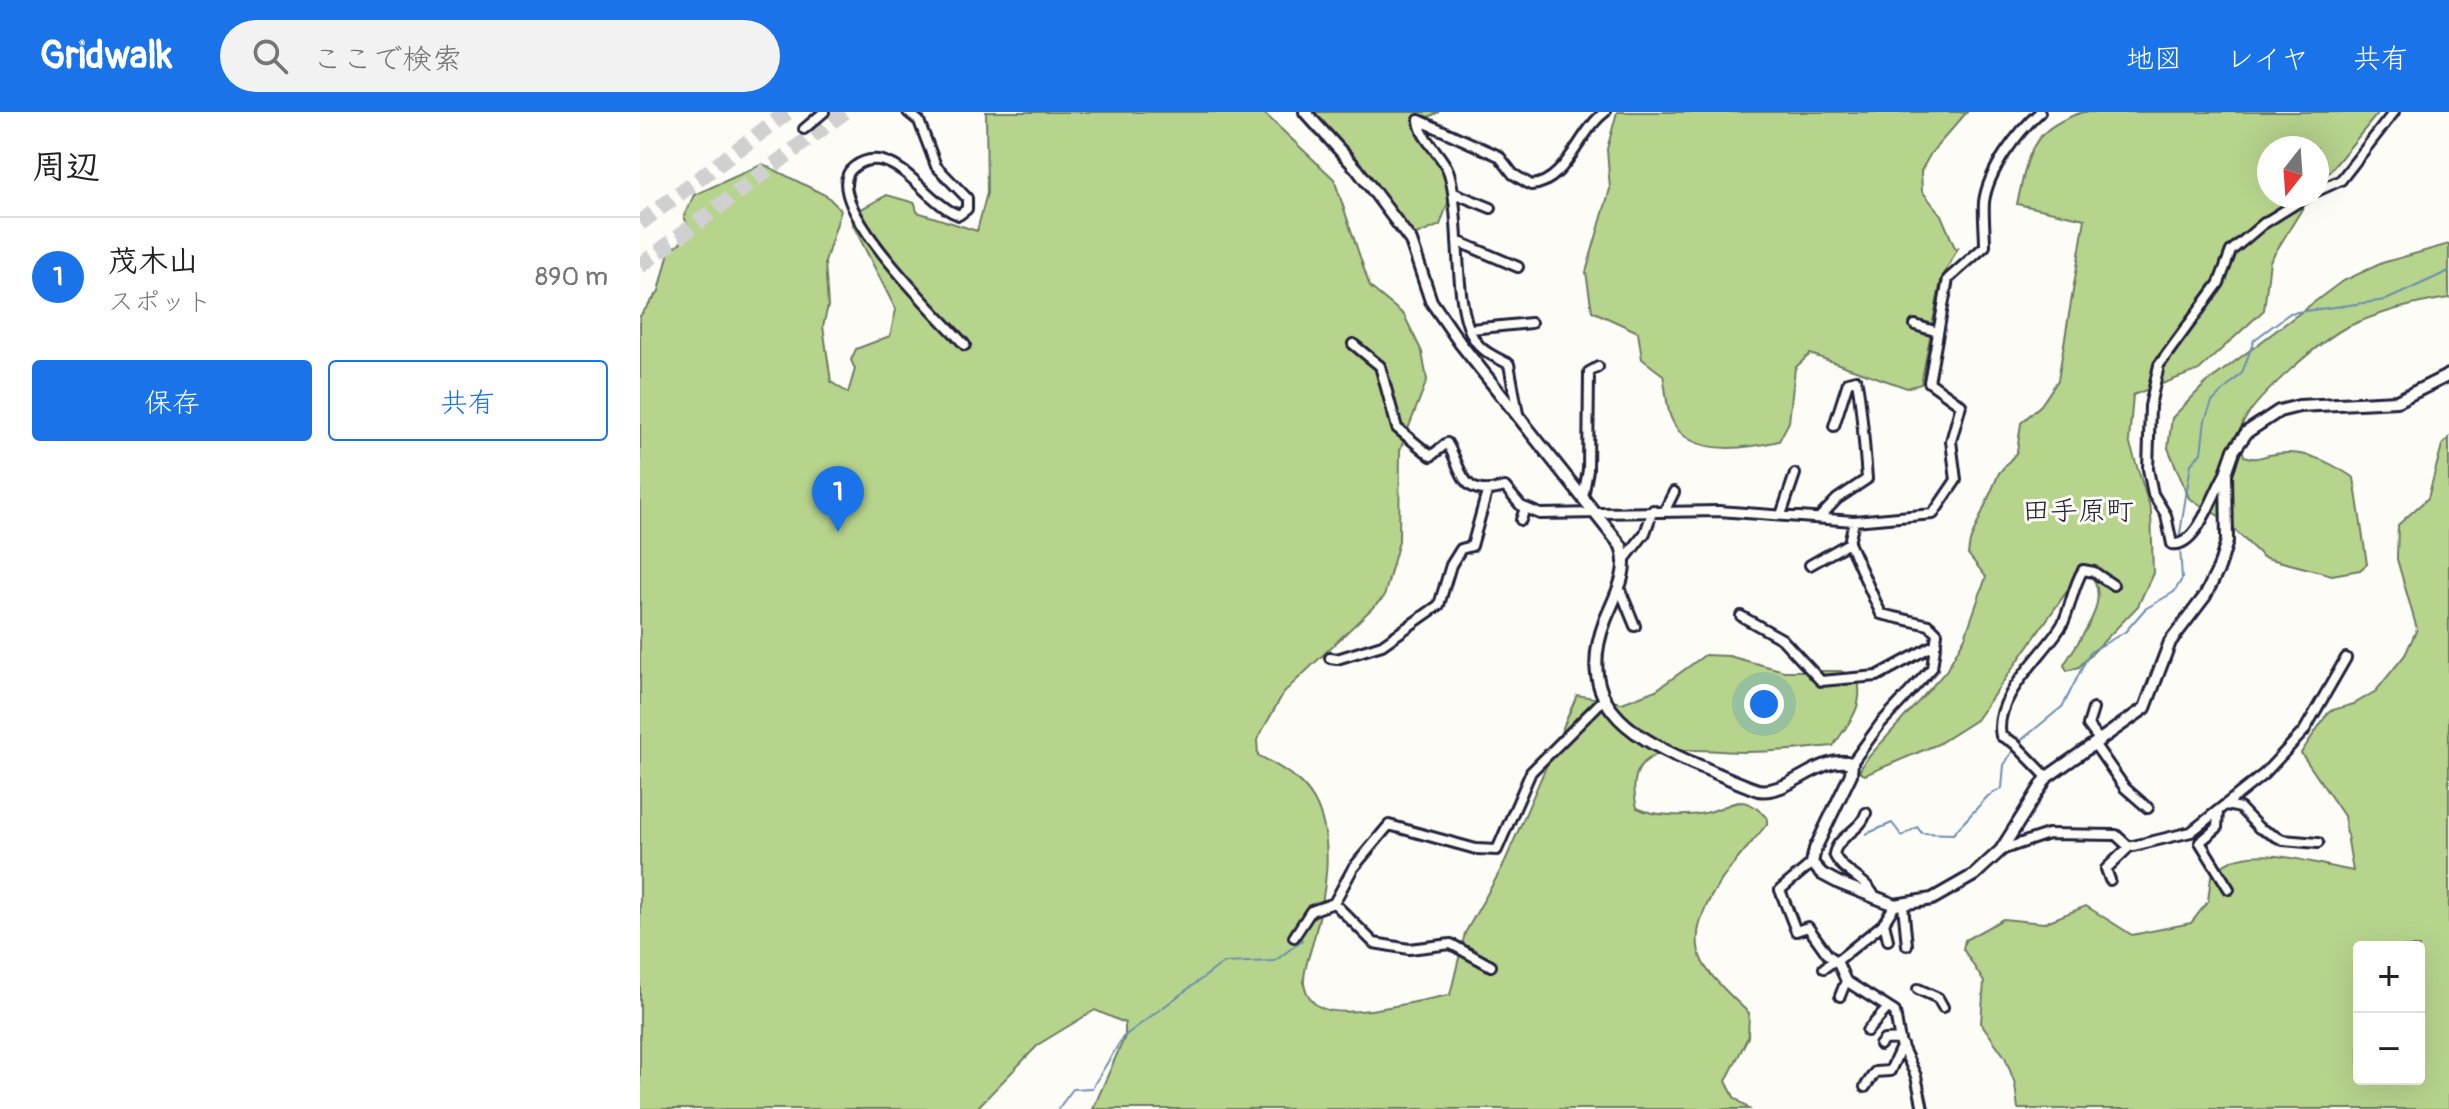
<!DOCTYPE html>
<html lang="ja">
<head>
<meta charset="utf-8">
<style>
	body { margin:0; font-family:Pangolin,"Klee One",sans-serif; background:#f2f2f2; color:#222 }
	.controls { position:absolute; right:24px; bottom:24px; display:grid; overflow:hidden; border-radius:8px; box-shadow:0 8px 32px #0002 }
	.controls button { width:72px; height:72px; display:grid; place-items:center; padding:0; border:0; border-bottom:2px solid #e0e0e0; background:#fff; color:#222; font:40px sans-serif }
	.compass { position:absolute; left:1617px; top:24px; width:72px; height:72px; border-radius:50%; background:#fff; box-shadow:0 8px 32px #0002; rotate:197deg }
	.you { position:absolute; left:1124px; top:592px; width:28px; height:28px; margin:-20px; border:6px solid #fff; border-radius:50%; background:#1a73e8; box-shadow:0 0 0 12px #1a73e833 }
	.badge { display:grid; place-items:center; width:52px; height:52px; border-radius:50%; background:#1a73e8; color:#fff; font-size:26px; font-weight:700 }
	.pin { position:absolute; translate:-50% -66px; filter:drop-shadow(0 2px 4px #0008) }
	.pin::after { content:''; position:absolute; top:42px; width:28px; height:24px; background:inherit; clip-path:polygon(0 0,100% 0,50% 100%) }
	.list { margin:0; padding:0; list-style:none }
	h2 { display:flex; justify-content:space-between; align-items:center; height:104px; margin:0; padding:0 32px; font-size:34px }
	h2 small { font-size:26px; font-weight:400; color:#767676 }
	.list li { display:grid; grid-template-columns:52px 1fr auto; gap:24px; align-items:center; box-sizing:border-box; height:120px; padding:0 32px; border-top:2px solid #e0e0e0 }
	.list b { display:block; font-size:30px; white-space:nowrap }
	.list p { margin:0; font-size:26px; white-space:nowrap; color:#767676 }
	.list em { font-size:26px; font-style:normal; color:#767676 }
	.actions { display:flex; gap:16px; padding:24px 32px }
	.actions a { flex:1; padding:18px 0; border:2px solid #1a73e8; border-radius:8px; text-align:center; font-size:28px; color:#1a73e8 }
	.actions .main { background:#1a73e8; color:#fff }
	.icon { flex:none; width:44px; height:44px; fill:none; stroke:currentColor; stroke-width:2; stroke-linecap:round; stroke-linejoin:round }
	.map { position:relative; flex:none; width:1809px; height:997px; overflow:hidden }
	header { display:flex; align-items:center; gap:48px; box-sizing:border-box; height:112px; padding:0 40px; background:#1a73e8; color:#fff }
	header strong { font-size:38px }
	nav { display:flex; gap:44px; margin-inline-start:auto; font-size:28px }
	.search { width:560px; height:72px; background:#f2f2f2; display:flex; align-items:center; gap:20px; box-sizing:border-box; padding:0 28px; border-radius:44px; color:#767676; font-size:30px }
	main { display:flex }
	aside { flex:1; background:#fff }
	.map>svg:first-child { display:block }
</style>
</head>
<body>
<header>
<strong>Gridwalk</strong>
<div class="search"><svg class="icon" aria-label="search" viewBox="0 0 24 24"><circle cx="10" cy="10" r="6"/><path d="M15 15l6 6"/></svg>ここで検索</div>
<nav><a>地図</a><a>レイヤ</a><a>共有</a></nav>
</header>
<main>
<aside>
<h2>周辺<small></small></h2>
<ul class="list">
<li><span class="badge">1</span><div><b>茂木山</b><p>スポット</p></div><em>890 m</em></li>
</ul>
<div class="actions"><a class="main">保存</a><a>共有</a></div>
</aside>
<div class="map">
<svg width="1809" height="997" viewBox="0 0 1809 997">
	<rect width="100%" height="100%" fill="#fdfcf7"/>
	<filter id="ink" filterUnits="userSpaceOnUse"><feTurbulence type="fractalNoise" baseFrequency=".0125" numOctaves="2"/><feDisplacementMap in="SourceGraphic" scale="16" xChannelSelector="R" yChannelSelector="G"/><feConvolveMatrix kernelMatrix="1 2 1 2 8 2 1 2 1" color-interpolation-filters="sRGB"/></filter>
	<g filter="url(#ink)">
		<path fill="#b7d48d" stroke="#6c7b64" stroke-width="2" fill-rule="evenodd" d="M 346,0 L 623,0 L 694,67 L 730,175 L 764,203 L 782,240 L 787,268 L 760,338 L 759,429 L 744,485 L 644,580 L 617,628 L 618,643 C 639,655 662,666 674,688 C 696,728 685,785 674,826 C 671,839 664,855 664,868 C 663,876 670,889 678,894 C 704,910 779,888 810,883 L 825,821 L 863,754 L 937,583 L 982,591 L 1016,578 L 1065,543 L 1089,544 L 1144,559 L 1201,559 L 1218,568 C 1224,596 1209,611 1193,634 C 1165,637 1136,640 1107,640 C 1063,641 978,620 997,696 C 1014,704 1046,705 1065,701 C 1094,694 1101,678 1127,706 L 1127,712 C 1100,746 1039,804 1063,851 C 1070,864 1097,890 1109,901 L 1108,925 L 1086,969 L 1094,985 L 1109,997 L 453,997 L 485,924 L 485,911 L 455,898 L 399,932 L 336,997 L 0,997 L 0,204 L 19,179 L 29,140 L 52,121 L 44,105 L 54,83 L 123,52 L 187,84 L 201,98 L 185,150 L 188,194 L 183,214 L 191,270 L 208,281 L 215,257 L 211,248 L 216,237 L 250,224 L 256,198 L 213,113 L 212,102 L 247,83 L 275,91 L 277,100 L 337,119 L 347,81 Z
			M 666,0 L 799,0 L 784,7 L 810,85 L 800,113 L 774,124 Z
			M 977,0 L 1327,0 L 1291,41 L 1281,59 L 1282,79 L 1301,103 L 1315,136 L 1318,136 L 1301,168 L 1281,272 L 1267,276 L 1170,242 L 1155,256 L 1149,310 L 1139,329 C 1105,337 1047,346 1031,306 C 1026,294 1026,276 1023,263 L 1002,247 L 998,220 L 952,199 L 946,160 L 970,77 L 967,37 Z
			M 1443,0 L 1739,0 L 1677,75 L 1677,36 L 1629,36 L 1629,84 L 1670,84 L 1630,149 L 1624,198 L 1559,258 L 1493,283 L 1489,329 L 1511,399 L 1513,461 L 1498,494 L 1439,555 L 1427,559 L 1424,553 C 1439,526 1475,487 1448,460 L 1430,475 L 1336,608 L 1298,632 L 1225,663 L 1219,660 L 1225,649 L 1306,559 L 1325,525 L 1346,465 L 1328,442 L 1330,429 L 1359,361 L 1377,340 L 1381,311 L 1401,293 L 1418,268 L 1445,107 L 1377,92 C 1389,42 1388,18 1443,0 Z
			M 1809,132 L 1809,186 C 1774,191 1741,200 1709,214 C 1682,227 1618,283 1604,309 C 1598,320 1601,333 1604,344 C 1615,348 1618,346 1629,343 C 1662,336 1687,348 1714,366 L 1727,452 L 1720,458 L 1692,463 L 1623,445 L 1582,406 L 1549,386 L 1528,336 L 1532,306 L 1565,272 L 1701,170 L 1742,151 Z
			M 1809,326 L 1809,997 L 1378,997 L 1375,972 L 1365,945 L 1341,911 L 1344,870 L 1323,837 L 1325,828 L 1363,807 L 1404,811 L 1446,794 L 1492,823 L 1551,811 L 1568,789 L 1571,765 C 1601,724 1670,752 1713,759 L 1704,704 L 1661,641 L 1689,599 L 1714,592 L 1736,579 L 1765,543 L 1777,517 L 1757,447 L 1758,413 L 1788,386 L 1802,333 ZM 1719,835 L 1779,835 L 1779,967 L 1719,967 Z"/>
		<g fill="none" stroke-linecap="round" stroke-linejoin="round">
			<path stroke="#6b8eaf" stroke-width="2" d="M 1539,428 L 1551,352 L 1561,341 L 1565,308 L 1572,290 L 1602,261 L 1614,228 L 1650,201 L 1746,188 L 1809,159
				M 1379,630 L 1423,594 L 1450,540 L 1485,520 L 1505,497 L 1534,480 L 1542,467 L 1540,435
				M 1226,722 L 1252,711 L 1262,724 L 1277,715 L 1282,721 L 1313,722 L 1348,684 L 1362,676 L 1364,653 L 1375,635
				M 418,997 L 433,977 L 452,976 L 483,925 L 583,851 L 635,849 L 662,828"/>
			<path stroke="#d1d0d1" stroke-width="16" stroke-dasharray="16 8" stroke-linecap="butt" d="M 0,111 L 148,0
				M 0,154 L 204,0"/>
			<defs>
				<path id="minor" d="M 268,0 L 279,9 L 296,54 L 327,86 L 327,97 L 319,103 L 312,100 C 288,87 269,56 243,49 C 232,46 222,49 214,55 C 173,85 304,209 325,233
					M 164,17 L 184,0
					M 1677,79 L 1701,68 L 1754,0
					M 814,81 L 851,96
					M 817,129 L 878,155
					M 1275,213 L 1298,220
					M 831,217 L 891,211
					M 713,232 L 740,254 L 757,316 L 791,344 L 807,331 C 824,359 820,388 865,375 L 881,394 L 900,402 L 1079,399 L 1214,409 L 1293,402 L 1316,368 L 1311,329 L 1321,293 L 1289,270 L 1308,167 L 1345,134 C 1345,119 1343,104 1344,90 C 1348,58 1378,20 1400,0
					M 878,302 L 869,252 C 857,246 842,240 834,227 C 812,191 822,105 809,61 C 803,42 781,29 779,8 L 859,44 L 873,62 L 891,73 C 926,71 939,19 965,0
					M 1585,362 C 1573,381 1557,436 1532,432 L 1526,403 L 1513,382 L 1508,357 L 1510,294 L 1519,253 L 1579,171 L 1591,139 L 1623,112 L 1668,84
					M 943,385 L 948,358 L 949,260 L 958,255
					M 1025,398 L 1034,380
					M 1141,403 L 1155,362
					M 1179,406 L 1197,387 L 1227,367 C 1226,354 1220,275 1216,268 L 1208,270 L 1194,314
					M 881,408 L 885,396
					M 984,448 L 1005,421 L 1013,398
					M 1170,453 L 1209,431
					M 979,475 L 995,514
					M 1101,504 L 1142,527 L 1181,569 L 1237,564 L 1296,532
					M 690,546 L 697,547 L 742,533 L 799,493 L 811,453 L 821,437 L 832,434 L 847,380
					M 1453,597 L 1448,613 L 1460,629
					M 1455,633 L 1485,676 L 1508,696
					M 1212,651 L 1241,611 L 1292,556 L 1297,521 L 1289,513 L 1241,502 L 1209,431 L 1214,409
					M 1407,665 L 1374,631 L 1361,624 C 1352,584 1407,541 1423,511 C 1431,494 1433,474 1443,458 L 1454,460 L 1473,473
					M 1586,693 L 1600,696 L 1619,716 L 1643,728 L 1678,731
					M 1578,699 L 1577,716 L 1560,730 L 1589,777
					M 1226,701 C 1221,719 1198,723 1194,742 C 1202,761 1228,767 1235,786
					M 1361,738 L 1408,722 L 1476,723 L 1489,735 L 1551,720 L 1624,662 L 1664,619 L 1706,546
					M 1172,751 L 1140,778 L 1156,819 L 1168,815 L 1188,843 L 1197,849
					M 1470,768 L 1466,757 L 1489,735
					M 694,791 L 734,831 L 769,837 L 811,832 L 851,854
					M 1255,793 L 1243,812 L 1197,849 L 1206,869 L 1255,900 L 1260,930 L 1276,964 L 1283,997
					M 1263,793 L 1267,833
					M 1244,810 L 1248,828
					M 654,825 L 671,799 L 694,791 L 713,756 L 749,713 L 836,737 L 857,738 L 891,660 L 964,587
					M 1184,856 L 1195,848
					M 1278,877 L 1298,886 L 1303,895
					M 1200,884 L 1206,869
					M 1227,919 L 1246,898
					M 1240,933 L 1244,928 L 1260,927
					M 1225,975 L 1235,960 L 1250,959 L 1262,933"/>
				<path id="tertiary" d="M 665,0 L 717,57 L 771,129 L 791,189 L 820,231 L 981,434 C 991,459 974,486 965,509 C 935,588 986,622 1050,650 C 1072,659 1095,670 1118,678 C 1151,683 1178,642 1212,651 L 1211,662 L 1175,737 L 1172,751 L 1182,762 L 1199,771 L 1255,793 L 1292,787 L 1334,763 L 1361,738 L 1407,665 L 1505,596 L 1530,530 L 1565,484 L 1579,456 L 1587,429 L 1586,361 L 1594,338 L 1607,320 L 1639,299 L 1659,294 L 1757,289 L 1809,263"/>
			</defs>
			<use href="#minor" stroke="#22223b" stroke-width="14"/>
			<use href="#tertiary" stroke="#22223b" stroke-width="16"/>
			<use href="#minor" stroke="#fdfcf7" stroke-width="8"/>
			<use href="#tertiary" stroke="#fdfcf7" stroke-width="10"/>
		</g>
	</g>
	<g text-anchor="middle" stroke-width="6" stroke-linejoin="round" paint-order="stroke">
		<g font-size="28" fill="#22223b" stroke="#fdfcf7">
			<text x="1438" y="408">田手原町</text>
		</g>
	</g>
</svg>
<div class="controls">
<button>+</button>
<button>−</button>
</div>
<svg class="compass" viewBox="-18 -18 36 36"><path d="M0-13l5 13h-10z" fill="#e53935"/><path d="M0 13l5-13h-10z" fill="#767676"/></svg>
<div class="you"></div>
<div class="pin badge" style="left:198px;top:420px">1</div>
</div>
</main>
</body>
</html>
